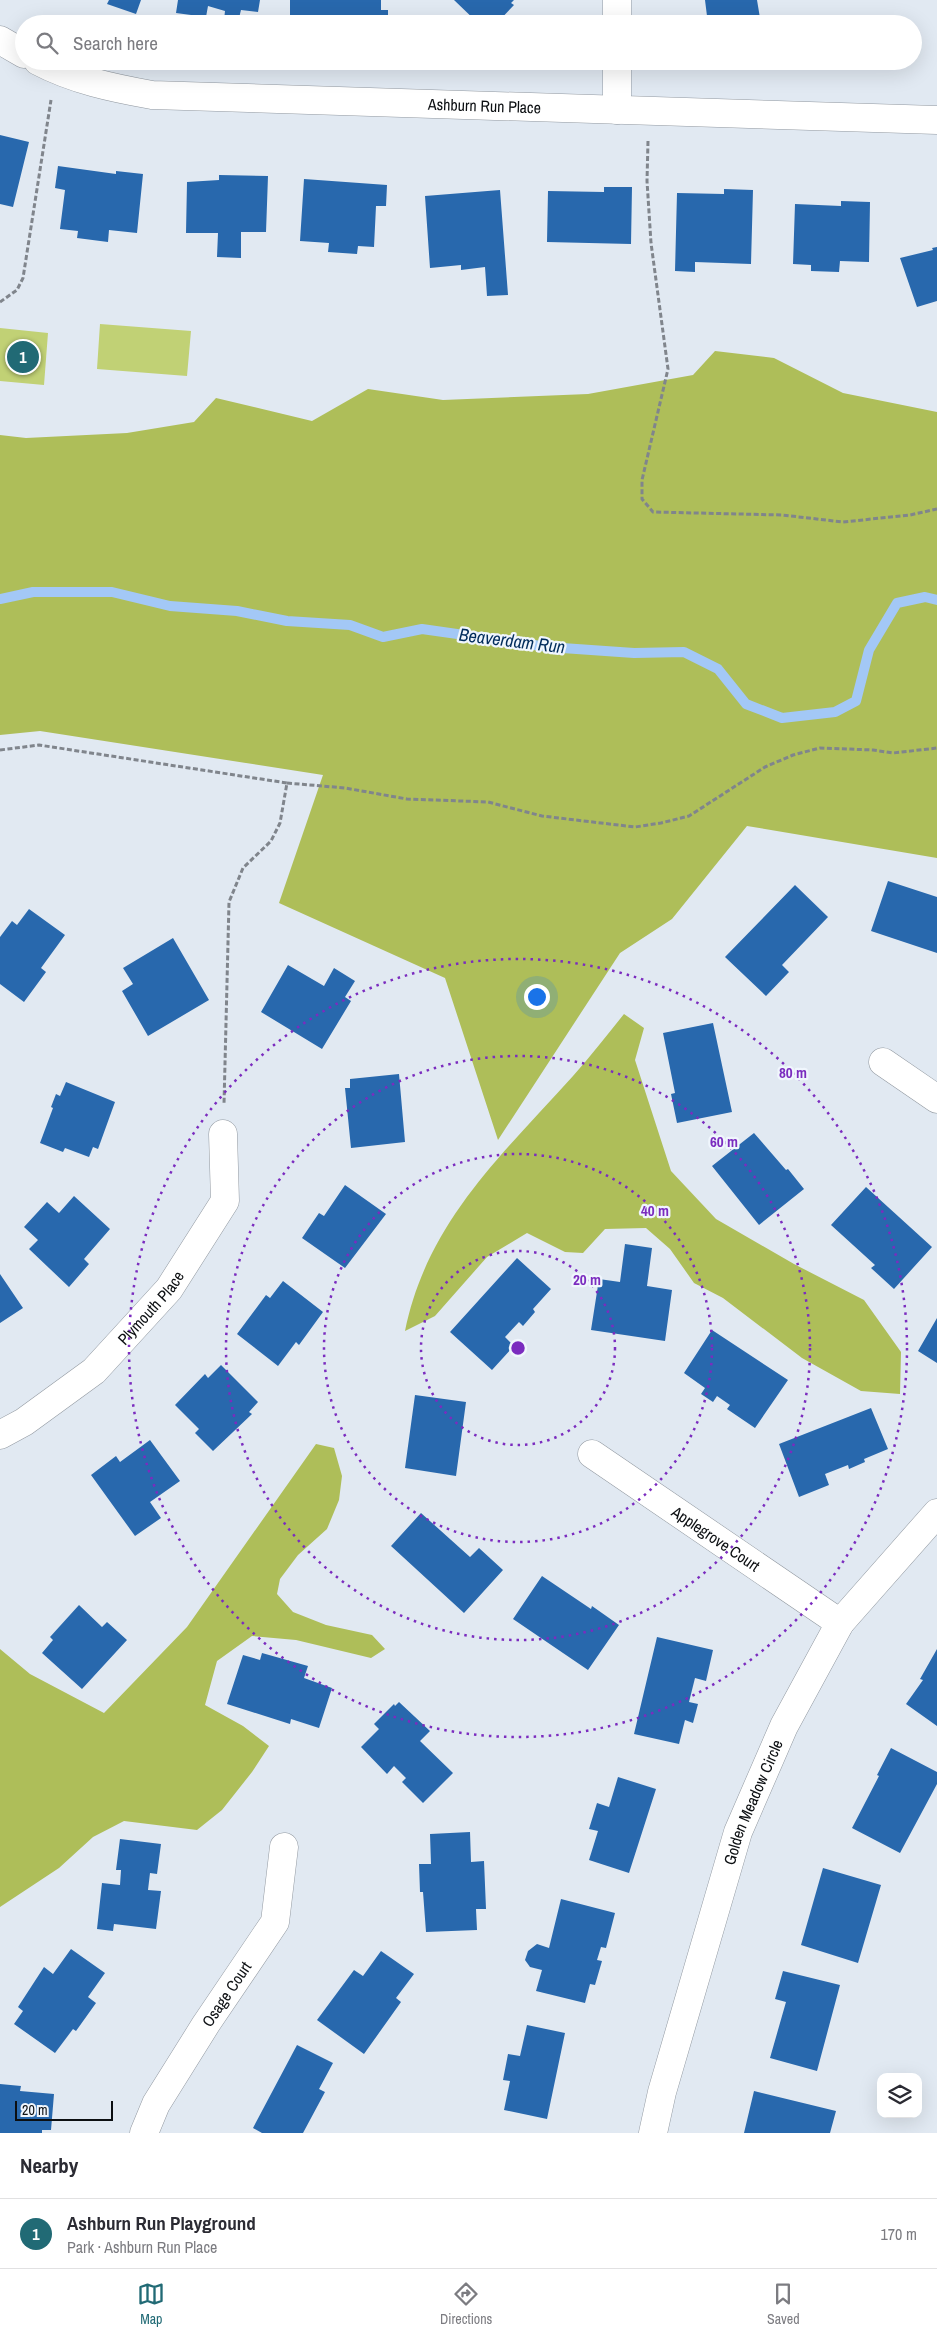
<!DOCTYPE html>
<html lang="en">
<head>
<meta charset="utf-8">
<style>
	body { margin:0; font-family:"Archivo Narrow",sans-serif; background:#f7f7f7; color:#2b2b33 }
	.controls { position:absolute; right:15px; bottom:15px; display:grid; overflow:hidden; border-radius:10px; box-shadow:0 5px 20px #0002 }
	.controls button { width:45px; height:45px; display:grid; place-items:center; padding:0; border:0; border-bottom:1px solid #e1e1e2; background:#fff; color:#2b2b33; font:25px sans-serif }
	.scale { position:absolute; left:15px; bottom:12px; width:98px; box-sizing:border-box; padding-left:5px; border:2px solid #0c0f12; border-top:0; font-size:14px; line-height:18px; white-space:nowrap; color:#0c0f12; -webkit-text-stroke:4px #f0f6fd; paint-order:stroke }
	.you { position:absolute; left:536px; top:996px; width:18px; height:18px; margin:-12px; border:4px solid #fff; border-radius:50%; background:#1a73e8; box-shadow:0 0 0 8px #1a73e833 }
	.badge { display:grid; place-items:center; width:32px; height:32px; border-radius:50%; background:#216a75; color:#fff; font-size:16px; font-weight:700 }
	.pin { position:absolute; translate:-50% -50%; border:2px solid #fff; box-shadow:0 1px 5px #0006 }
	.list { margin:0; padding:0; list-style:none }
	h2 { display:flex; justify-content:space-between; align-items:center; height:65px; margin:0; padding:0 20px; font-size:21px }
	h2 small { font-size:16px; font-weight:400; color:#7c7c81 }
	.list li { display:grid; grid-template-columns:32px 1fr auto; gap:15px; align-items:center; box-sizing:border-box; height:70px; padding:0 20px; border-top:1px solid #e1e1e2 }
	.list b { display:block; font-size:19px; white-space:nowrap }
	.list p { margin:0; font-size:16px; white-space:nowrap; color:#7c7c81 }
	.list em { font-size:16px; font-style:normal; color:#7c7c81 }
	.icon { flex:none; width:28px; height:28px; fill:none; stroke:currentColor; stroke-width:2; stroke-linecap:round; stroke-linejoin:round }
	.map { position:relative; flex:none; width:937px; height:2133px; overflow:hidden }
	.search { position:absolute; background:#fff; box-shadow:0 5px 20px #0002; left:15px; right:15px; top:15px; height:55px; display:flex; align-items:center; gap:12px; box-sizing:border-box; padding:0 18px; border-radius:28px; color:#7c7c81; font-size:19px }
	.sheet { height:135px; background:#fff }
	nav { display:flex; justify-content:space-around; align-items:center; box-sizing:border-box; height:70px; border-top:1px solid #e1e1e2; background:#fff; font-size:14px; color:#7c7c81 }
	nav a { display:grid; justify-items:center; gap:2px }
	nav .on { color:#216a75 }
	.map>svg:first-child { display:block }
</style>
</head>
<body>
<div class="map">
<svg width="937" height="2133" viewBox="0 0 937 2133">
	<rect width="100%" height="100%" fill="#e1e9f2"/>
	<path fill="#c1d175" d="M 100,324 L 191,331 L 187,376 L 97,369 Z
		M 0,328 L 48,333 L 44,385 L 0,381 Z"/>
	<path fill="#aebe59" d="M 715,351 L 774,358 L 843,393 L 937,412 L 937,858 L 747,826 L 672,919 L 620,953 L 498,1140 L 445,978 L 279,903 L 323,775 L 40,731 L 0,735 L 0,435 L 26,438 L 127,433 L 194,422 L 216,398 L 312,421 L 368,389 L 443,400 L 588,394 L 693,375 Z
		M 624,1014 L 644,1028 L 635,1060 L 671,1171 L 716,1219 L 794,1264 L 864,1300 L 901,1352 L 900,1394 L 861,1391 L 802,1358 L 723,1298 L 694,1283 L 670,1249 L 646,1228 L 605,1229 L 583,1253 L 565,1252 L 527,1233 L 487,1257 L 435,1316 L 405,1331 C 427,1222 502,1155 573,1076 C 591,1056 607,1035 624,1014 Z
		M 316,1444 L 334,1448 L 342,1476 L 339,1500 L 327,1529 L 298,1555 L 280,1579 L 277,1594 L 293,1612 L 326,1625 L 372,1635 L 385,1649 L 371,1658 L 296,1640 L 252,1636 L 217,1661 L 205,1705 L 243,1726 L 269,1746 L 252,1772 L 222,1810 L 197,1830 L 124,1821 L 93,1837 L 59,1868 L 0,1907 L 0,1649 L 30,1674 L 104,1713 L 187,1627 Z"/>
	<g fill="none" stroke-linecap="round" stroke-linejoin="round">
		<path stroke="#a3c8f6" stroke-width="10" d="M 0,599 L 33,592 L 112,592 L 170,606 L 237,611 L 287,621 L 350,625 L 383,637 L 422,629 L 548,647 L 634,653 L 684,652 L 718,669 L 746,704 L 782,718 L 835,712 L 856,701 L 869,650 L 897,603 L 925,597 L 937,600"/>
	</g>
	<path fill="#2868ad" d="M 109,0 L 141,0 L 136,14 L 107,4 Z
		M 178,0 L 260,0 L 258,12 L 241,10 L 238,22 L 224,20 L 225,11 L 208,6 L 206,17 L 176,13 Z
		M 290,0 L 381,0 L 381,10 L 388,10 L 388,24 L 290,22 Z
		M 454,0 L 514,0 L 511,3 L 514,5 L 496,24 L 479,24 Z
		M 705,0 L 757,0 L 761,24 L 708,24 Z
		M 0,135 L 29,142 L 13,207 L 0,204 Z
		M 58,166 L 116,174 L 116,171 L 143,174 L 137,233 L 109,230 L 108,242 L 77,238 L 78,231 L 60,229 L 65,190 L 55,188 Z
		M 219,175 L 268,176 L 266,232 L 241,232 L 241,258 L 217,257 L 218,233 L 186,233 L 187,182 L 219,180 Z
		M 304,179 L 387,185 L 386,206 L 376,206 L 374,247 L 358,246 L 357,254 L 328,252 L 329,243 L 300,241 Z
		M 604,187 L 632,187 L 631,244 L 547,242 L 548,191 L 604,192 Z
		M 724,189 L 753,190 L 751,264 L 695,262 L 695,272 L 675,271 L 677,193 L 724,194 Z
		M 500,190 L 508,295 L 487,296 L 485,267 L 461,270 L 461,265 L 430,268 L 425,196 Z
		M 841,201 L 870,202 L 869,262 L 840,261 L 839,272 L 811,271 L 811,265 L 793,264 L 795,204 L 841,206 Z
		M 937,247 L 937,301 L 917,307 L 900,258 L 933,250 L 932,248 Z
		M 888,881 L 937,897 L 937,953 L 871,931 Z
		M 795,885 L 828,917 L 782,965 L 789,972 L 766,996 L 725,957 Z
		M 29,909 L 65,935 L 41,968 L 46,972 L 24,1002 L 0,984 L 0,937 L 12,921 L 17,925 Z
		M 173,938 L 209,1000 L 148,1036 L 122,991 L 133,984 L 123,968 Z
		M 288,965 L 324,986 L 334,968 L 355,981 L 345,997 L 351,1001 L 322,1049 L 261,1012 Z
		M 713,1023 L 732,1112 L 677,1123 L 671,1094 L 675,1093 L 663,1033 Z
		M 399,1074 L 405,1142 L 351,1148 L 345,1088 L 350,1088 L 350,1079 Z
		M 66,1082 L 115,1102 L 98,1149 L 93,1147 L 89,1157 L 65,1148 L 63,1152 L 40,1143 L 53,1108 L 51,1107 L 56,1094 L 60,1096 Z
		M 754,1133 L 786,1170 L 788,1169 L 804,1189 L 759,1225 L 712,1166 Z
		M 345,1185 L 386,1214 L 345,1268 L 302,1238 L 319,1213 L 324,1216 Z
		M 866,1187 L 932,1247 L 894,1289 L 871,1268 L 875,1265 L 831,1225 Z
		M 74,1196 L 110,1229 L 84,1259 L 89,1264 L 69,1287 L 29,1249 L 38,1240 L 24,1227 L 47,1202 L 59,1213 Z
		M 625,1244 L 652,1248 L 647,1286 L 672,1290 L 665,1341 L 591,1330 L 599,1279 L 620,1282 Z
		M 517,1258 L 551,1289 L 533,1309 L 535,1312 L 523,1326 L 519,1322 L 505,1337 L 514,1346 L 492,1370 L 450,1332 Z
		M 0,1274 L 23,1308 L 0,1323 Z
		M 283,1281 L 323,1312 L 299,1345 L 296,1342 L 278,1366 L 237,1334 L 266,1295 L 270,1298 Z
		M 937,1318 L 937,1363 L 918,1351 Z
		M 712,1330 L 788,1380 L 755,1428 L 727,1409 L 730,1405 L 717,1396 L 713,1402 L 701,1394 L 705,1388 L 684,1373 Z
		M 221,1365 L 258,1402 L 249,1412 L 252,1414 L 213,1451 L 195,1433 L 199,1429 L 175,1405 L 205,1374 L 208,1378 Z
		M 415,1395 L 466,1402 L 456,1476 L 405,1468 Z
		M 871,1408 L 888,1449 L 864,1459 L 865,1462 L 849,1469 L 848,1465 L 825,1474 L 829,1485 L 799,1497 L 779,1444 Z
		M 150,1440 L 180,1481 L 150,1502 L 161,1518 L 135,1536 L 91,1475 L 116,1456 L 120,1462 Z
		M 421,1513 L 470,1557 L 479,1548 L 503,1570 L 464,1613 L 391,1546 Z
		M 542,1576 L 591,1609 L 592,1606 L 619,1625 L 588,1670 L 513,1619 Z
		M 79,1605 L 102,1627 L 107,1622 L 127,1640 L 82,1689 L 42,1653 L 53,1640 L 50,1637 Z
		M 657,1637 L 713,1650 L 706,1681 L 695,1678 L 689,1702 L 698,1704 L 693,1723 L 685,1720 L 679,1744 L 634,1734 Z
		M 937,1649 L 937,1726 L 906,1704 L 923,1680 L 920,1679 Z
		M 262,1653 L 308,1666 L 304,1678 L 332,1688 L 319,1728 L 291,1719 L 290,1724 L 227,1704 L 243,1655 L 260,1660 Z
		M 399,1702 L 430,1731 L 420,1741 L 453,1773 L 423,1803 L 402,1782 L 406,1778 L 394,1766 L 387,1774 L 361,1747 L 379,1729 L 374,1724 L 394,1704 L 395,1706 Z
		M 891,1748 L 937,1772 L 937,1784 L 900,1853 L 852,1828 L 879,1776 L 877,1775 Z
		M 618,1777 L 656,1789 L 629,1873 L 589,1860 L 598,1831 L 589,1829 L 597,1803 L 609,1807 Z
		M 470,1832 L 471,1862 L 484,1861 L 486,1909 L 476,1909 L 477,1930 L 426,1932 L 423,1892 L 420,1892 L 419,1864 L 431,1864 L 430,1834 Z
		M 120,1839 L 161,1844 L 157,1874 L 150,1873 L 148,1890 L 161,1891 L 156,1929 L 114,1924 L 113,1931 L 97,1929 L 102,1883 L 120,1885 L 121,1870 L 116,1870 Z
		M 823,1868 L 881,1885 L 858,1963 L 801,1945 Z
		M 561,1899 L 615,1913 L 606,1948 L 601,1947 L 597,1960 L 602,1961 L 595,1985 L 590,1984 L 585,2003 L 536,1991 L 542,1970 L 530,1967 L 525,1960 L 528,1951 L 537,1944 L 549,1948 Z
		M 71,1949 L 105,1973 L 88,1997 L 96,2003 L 76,2031 L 73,2029 L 55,2053 L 14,2024 L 23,2011 L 18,2007 L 44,1967 L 53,1974 Z
		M 381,1951 L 414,1974 L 396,1998 L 401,2002 L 364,2054 L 317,2020 L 354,1970 L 363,1976 Z
		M 783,1971 L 840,1985 L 817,2071 L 770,2058 L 786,2002 L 775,1999 Z
		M 527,2025 L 565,2033 L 547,2119 L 504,2110 L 510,2081 L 503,2080 L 508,2054 L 520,2056 Z
		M 297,2045 L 333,2063 L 319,2089 L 325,2092 L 303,2133 L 262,2133 L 253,2128 Z
		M 0,2084 L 21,2086 L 20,2091 L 54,2094 L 51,2130 L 42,2130 L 42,2133 L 0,2133 Z
		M 754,2091 L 836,2111 L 830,2133 L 744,2133 Z"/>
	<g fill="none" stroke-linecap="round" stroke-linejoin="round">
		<defs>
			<g id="minor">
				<path d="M 617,0 L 617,24"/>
				<path d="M 0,40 L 24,54"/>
				<path id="s1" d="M 38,61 C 74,80 113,88 152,95 L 937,120"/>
				<path d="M 617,61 L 617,110"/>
				<path d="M 883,1062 L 937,1099"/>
				<path id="s2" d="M 0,1435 L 24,1422 L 94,1371 L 169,1289 L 225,1201 L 223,1134"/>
				<path id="s3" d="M 592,1454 L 840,1623"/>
				<path id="s4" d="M 144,2133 L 156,2104 L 206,2024 L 275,1922 L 284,1847"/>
				<path id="s5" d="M 653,2133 L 662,2092 L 738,1832 L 784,1726 L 840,1623 L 937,1513"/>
			</g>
		</defs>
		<use href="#minor" stroke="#9299a1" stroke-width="29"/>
		<path stroke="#80858c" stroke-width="3" stroke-dasharray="5 2.5" stroke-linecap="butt" d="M 648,141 L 647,181 L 651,243 L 668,369 L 642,480 L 642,499 L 653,512 L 782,515 L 843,522 L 910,515 L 937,509
			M 0,302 L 17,290 L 23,278 L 51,100
			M 0,750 L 39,745 L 287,783 L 280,823 L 271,841 L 243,868 L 229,902 L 224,1104
			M 287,783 L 345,788 L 407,799 L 488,802 L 542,816 L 635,827 L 661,823 L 689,816 L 765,767 L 793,755 L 820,748 L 873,750 L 893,753 L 937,748"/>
		<use href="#minor" stroke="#fff" stroke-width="28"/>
	</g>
	<g fill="none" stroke="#7b2cbf" stroke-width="2.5" stroke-dasharray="2.5 5">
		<circle cx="518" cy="1348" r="97"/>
		<circle cx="518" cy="1348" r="194"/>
		<circle cx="518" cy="1348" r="292"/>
		<circle cx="518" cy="1348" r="389"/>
	</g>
	<g text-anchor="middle" stroke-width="4.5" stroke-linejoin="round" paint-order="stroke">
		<g font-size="16" fill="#0c0f12" stroke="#f0f6fd">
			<text dy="6" stroke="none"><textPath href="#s1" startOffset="452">Ashburn Run Place</textPath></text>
			<text dy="6" stroke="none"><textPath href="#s2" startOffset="199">Plymouth Place</textPath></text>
			<text dy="6" stroke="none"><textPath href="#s3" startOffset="150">Applegrove Court</textPath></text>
			<text dy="6" stroke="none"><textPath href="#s5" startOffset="346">Golden Meadow Circle</textPath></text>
			<text dy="6" stroke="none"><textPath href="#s4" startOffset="162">Osage Court</textPath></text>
		</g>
		<g font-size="18" font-style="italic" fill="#012c5b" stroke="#f0f6fd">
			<text transform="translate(512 641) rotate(7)" y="6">Beaverdam Run</text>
		</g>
	</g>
	<circle cx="518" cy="1348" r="8" fill="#7b2cbf" stroke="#f0f6fd" stroke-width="2.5"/>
	<g font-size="15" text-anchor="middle" font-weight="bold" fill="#7b2cbf" stroke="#f0f6fd" stroke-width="4.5" stroke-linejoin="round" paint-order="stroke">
		<text x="793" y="1078">80 m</text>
		<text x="724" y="1147">60 m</text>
		<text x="655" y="1216">40 m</text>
		<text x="587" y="1285">20 m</text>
	</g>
</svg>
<div class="controls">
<button><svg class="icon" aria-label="layers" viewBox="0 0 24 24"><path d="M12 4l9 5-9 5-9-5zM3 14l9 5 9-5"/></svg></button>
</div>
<div class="scale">20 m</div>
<div class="you"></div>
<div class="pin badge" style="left:23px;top:357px">1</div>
<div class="search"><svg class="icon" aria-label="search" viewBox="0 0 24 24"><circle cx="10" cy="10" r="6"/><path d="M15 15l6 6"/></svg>Search here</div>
</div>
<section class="sheet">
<h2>Nearby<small></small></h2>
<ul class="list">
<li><span class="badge">1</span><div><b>Ashburn Run Playground</b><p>Park · Ashburn Run Place</p></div><em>170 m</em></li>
</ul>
</section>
<nav>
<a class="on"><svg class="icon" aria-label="map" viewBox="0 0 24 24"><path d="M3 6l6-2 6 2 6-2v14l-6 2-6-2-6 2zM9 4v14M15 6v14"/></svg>Map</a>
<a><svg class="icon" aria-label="directions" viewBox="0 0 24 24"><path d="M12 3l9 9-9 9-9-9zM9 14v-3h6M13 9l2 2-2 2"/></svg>Directions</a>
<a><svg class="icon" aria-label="saved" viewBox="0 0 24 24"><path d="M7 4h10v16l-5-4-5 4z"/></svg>Saved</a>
</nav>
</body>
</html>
